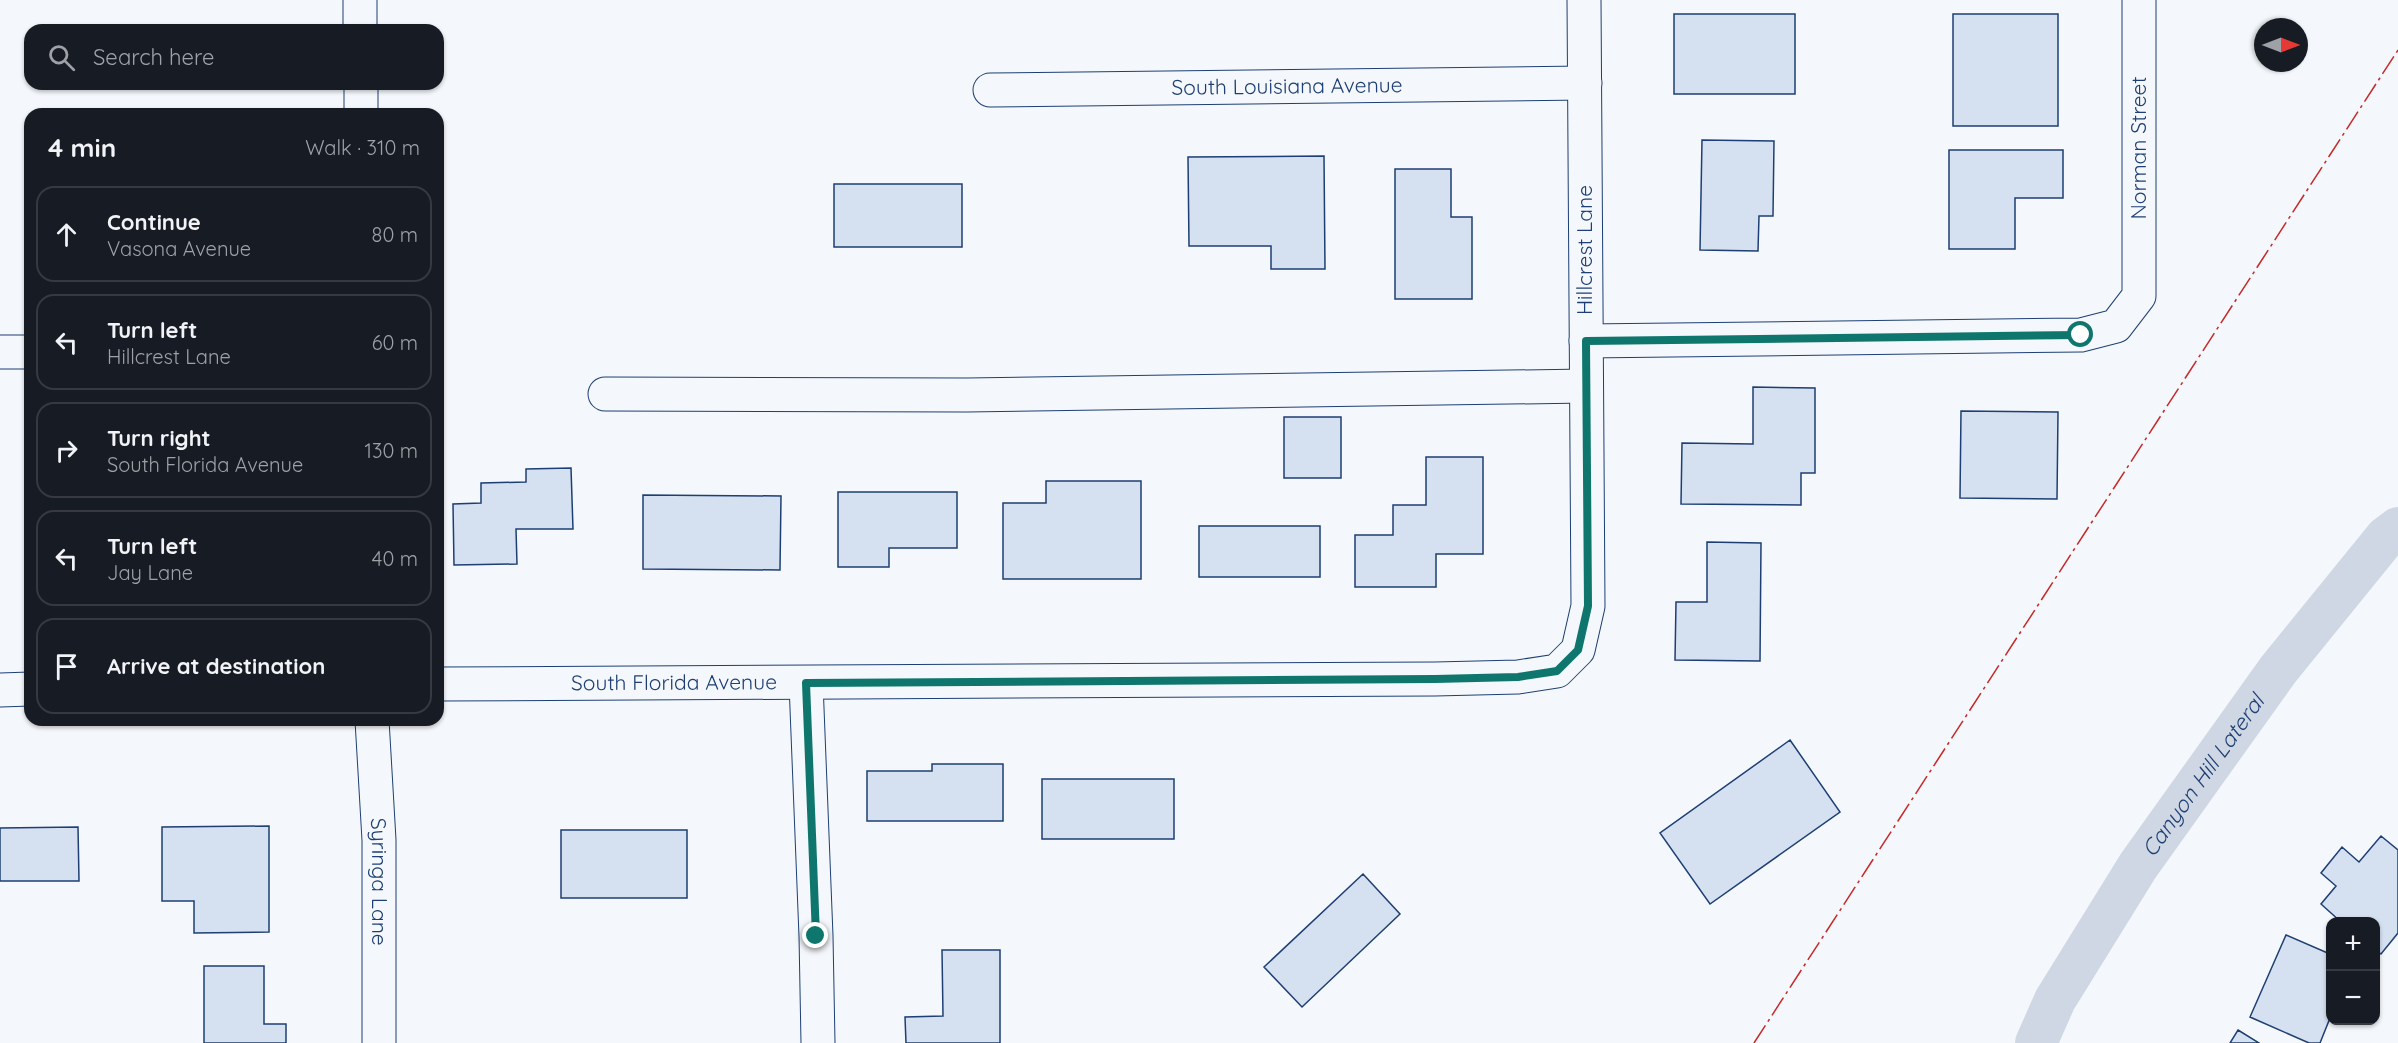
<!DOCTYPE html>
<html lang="en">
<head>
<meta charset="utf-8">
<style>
	body { margin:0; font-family:Quicksand,sans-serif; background:#20242c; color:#f1f3f6 }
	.controls { position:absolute; right:18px; bottom:18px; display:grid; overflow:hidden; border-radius:12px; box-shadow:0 2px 4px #0004 }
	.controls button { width:54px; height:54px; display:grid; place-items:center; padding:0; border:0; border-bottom:2px solid #363941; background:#171b24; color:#f1f3f6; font:30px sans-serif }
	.compass { position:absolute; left:2254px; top:18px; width:54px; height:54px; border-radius:50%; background:#171b24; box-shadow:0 2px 4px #0004; rotate:90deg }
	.stop { position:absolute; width:18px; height:18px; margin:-14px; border:4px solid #0f766e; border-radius:50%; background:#fff }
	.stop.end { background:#0f766e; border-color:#fff; box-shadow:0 2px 6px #0008 }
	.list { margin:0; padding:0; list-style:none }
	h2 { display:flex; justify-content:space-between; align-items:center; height:78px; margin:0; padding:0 24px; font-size:26px }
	h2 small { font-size:20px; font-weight:400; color:#9ea1a6 }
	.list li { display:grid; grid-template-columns:39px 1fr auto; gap:18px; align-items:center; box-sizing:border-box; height:96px; margin:0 12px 12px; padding:0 12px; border:2px solid #363941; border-radius:18px }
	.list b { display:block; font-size:22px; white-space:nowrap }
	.list p { margin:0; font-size:20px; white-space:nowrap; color:#9ea1a6 }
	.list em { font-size:20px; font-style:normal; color:#9ea1a6 }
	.icon { flex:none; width:33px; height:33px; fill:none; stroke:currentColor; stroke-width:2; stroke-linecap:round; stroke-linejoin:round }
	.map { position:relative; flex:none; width:2398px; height:1043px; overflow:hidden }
	.search { position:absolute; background:#171b24; box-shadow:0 2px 4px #0004; left:24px; top:24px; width:420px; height:66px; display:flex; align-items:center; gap:15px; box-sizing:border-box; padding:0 21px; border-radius:18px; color:#9ea1a6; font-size:22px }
	.panel { position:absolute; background:#171b24; box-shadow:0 2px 4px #0004; left:24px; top:108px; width:420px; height:618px; border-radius:18px }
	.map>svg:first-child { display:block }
</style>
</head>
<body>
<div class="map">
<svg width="2398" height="1043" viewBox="0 0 2398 1043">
	<rect width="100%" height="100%" fill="#f4f7fb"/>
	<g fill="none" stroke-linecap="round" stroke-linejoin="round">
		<path stroke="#cfd7e4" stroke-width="42" id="s1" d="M 2036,1043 L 2055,1000 L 2138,866 L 2278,670 L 2386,537 L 2398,528"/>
	</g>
	<path fill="#d5e0f0" stroke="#1d3f73" stroke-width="1.5" d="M 1674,14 L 1795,14 L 1795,94 L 1674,94 Z
		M 1953,14 L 2058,14 L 2058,126 L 1953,126 Z
		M 1702,140 L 1774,141 L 1773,216 L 1759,216 L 1758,251 L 1700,250 Z
		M 1949,150 L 2063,150 L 2063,198 L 2015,198 L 2015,249 L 1949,249 Z
		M 1324,156 L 1325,269 L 1271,269 L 1271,246 L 1189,246 L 1188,157 Z
		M 1395,169 L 1451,169 L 1451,217 L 1472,217 L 1472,299 L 1395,299 Z
		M 834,184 L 962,184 L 962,247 L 834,247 Z
		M 1753,387 L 1815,388 L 1815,473 L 1801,473 L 1801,505 L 1681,504 L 1682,443 L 1753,444 Z
		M 1961,411 L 2058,412 L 2057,499 L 1960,498 Z
		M 1284,417 L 1341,417 L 1341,478 L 1284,478 Z
		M 1426,457 L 1483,457 L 1483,554 L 1436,554 L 1436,587 L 1355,587 L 1355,535 L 1393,535 L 1393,505 L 1426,505 Z
		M 571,468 L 573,529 L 516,529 L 517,564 L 454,565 L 453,504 L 481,503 L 481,483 L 526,482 L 526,469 Z
		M 1046,481 L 1141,481 L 1141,579 L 1003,579 L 1003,503 L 1046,503 Z
		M 838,492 L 957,492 L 957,548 L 889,548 L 889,567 L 838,567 Z
		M 643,495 L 781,496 L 780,570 L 643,569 Z
		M 1199,526 L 1320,526 L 1320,577 L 1199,577 Z
		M 1707,542 L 1761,543 L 1760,661 L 1675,660 L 1676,602 L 1707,602 Z
		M 1790,740 L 1840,812 L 1710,904 L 1660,833 Z
		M 932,764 L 1003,764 L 1003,821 L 867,821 L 867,771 L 932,771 Z
		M 1042,779 L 1174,779 L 1174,839 L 1042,839 Z
		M 269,826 L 269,932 L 194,933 L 194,901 L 162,901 L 162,827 Z
		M 78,827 L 79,881 L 0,881 L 0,828 Z
		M 561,830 L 687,830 L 687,898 L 561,898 Z
		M 2381,836 L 2398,850 L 2398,933 L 2381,954 L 2376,950 L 2376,922 L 2341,922 L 2321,904 L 2336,886 L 2321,873 L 2342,847 L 2359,862 Z
		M 1363,874 L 1400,914 L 1302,1007 L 1264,967 Z
		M 2286,935 L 2330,954 L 2330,1018 L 2320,1043 L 2309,1043 L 2250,1017 Z
		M 942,950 L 1000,950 L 1000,1043 L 906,1043 L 905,1017 L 943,1016 Z
		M 204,966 L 264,966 L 264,1024 L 286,1024 L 286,1043 L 204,1043 Z
		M 2238,1030 L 2259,1043 L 2230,1043 Z"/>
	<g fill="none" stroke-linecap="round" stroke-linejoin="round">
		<defs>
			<g id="minor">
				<path d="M 360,0 L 360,30"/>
				<path d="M 361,84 L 361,114"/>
				<path id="s2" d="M 990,90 L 1585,83"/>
				<path d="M 1586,341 L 2081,335 L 2116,326 L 2139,296 L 2139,0"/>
				<path d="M 0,352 L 30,352"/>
				<path d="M 605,394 L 967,395 L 1586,386"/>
				<path d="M 806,683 L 816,936 L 818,1043"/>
				<path id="s3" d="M 438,684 L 1435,679 L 1518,677 L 1557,671 L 1578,650 L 1588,606 L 1584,0"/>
				<path d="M 0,690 L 30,689"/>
				<path id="s4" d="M 372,720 L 379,840 L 379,1043"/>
			</g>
		</defs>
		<use href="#minor" stroke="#1d3f73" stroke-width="35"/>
		<use href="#minor" stroke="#f4f7fb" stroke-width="33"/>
		<path stroke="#c62828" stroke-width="1.5" stroke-dasharray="21 4.5 3 4.5" stroke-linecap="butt" d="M 1754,1043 L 2398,50"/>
	</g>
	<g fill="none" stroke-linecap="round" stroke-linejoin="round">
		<path stroke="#0f766e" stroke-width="8" d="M 816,936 L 806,683 L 1435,679 L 1518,677 L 1557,671 L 1578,650 L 1588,606 L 1586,341 L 2081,335"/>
	</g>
	<g text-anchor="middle" stroke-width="4.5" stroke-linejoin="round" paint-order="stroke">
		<g font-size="21" fill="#1d3f73" stroke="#f4f7fb">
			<text dy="7" stroke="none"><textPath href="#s2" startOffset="297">South Louisiana Avenue</textPath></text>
			<text transform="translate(2139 148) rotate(-90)" y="7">Norman Street</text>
			<text transform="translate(1585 250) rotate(-90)" y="7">Hillcrest Lane</text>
			<text dy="7" stroke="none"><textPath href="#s3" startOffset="236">South Florida Avenue</textPath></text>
			<text dy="7" stroke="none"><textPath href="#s4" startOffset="162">Syringa Lane</textPath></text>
		</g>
		<g font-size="22" font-style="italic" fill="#1d3f73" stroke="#f4f7fb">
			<text dy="8" stroke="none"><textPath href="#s1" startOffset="316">Canyon Hill Lateral</textPath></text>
		</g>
	</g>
</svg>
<div class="controls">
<button>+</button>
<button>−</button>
</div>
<svg class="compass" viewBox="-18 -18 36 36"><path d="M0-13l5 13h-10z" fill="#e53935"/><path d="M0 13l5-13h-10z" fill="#9ea1a6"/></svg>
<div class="stop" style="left:2081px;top:335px"></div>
<div class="stop end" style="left:816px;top:936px"></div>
<div class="search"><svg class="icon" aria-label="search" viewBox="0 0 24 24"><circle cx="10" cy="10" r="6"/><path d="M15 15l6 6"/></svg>Search here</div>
<section class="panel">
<h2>4 min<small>Walk · 310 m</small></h2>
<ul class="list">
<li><svg class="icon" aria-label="ahead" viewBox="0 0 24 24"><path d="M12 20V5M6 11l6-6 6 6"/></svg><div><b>Continue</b><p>Vasona Avenue</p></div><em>80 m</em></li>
<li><svg class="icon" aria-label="left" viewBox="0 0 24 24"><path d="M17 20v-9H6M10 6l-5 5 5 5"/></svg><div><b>Turn left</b><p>Hillcrest Lane</p></div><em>60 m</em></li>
<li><svg class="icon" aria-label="right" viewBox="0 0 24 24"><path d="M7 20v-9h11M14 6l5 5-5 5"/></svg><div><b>Turn right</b><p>South Florida Avenue</p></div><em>130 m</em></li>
<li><svg class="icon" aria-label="left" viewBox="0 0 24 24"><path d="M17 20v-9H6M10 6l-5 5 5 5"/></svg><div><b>Turn left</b><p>Jay Lane</p></div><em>40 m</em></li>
<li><svg class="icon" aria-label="arrive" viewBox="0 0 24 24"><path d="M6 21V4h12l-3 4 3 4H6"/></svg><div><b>Arrive at destination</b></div></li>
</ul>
</section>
</div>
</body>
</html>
